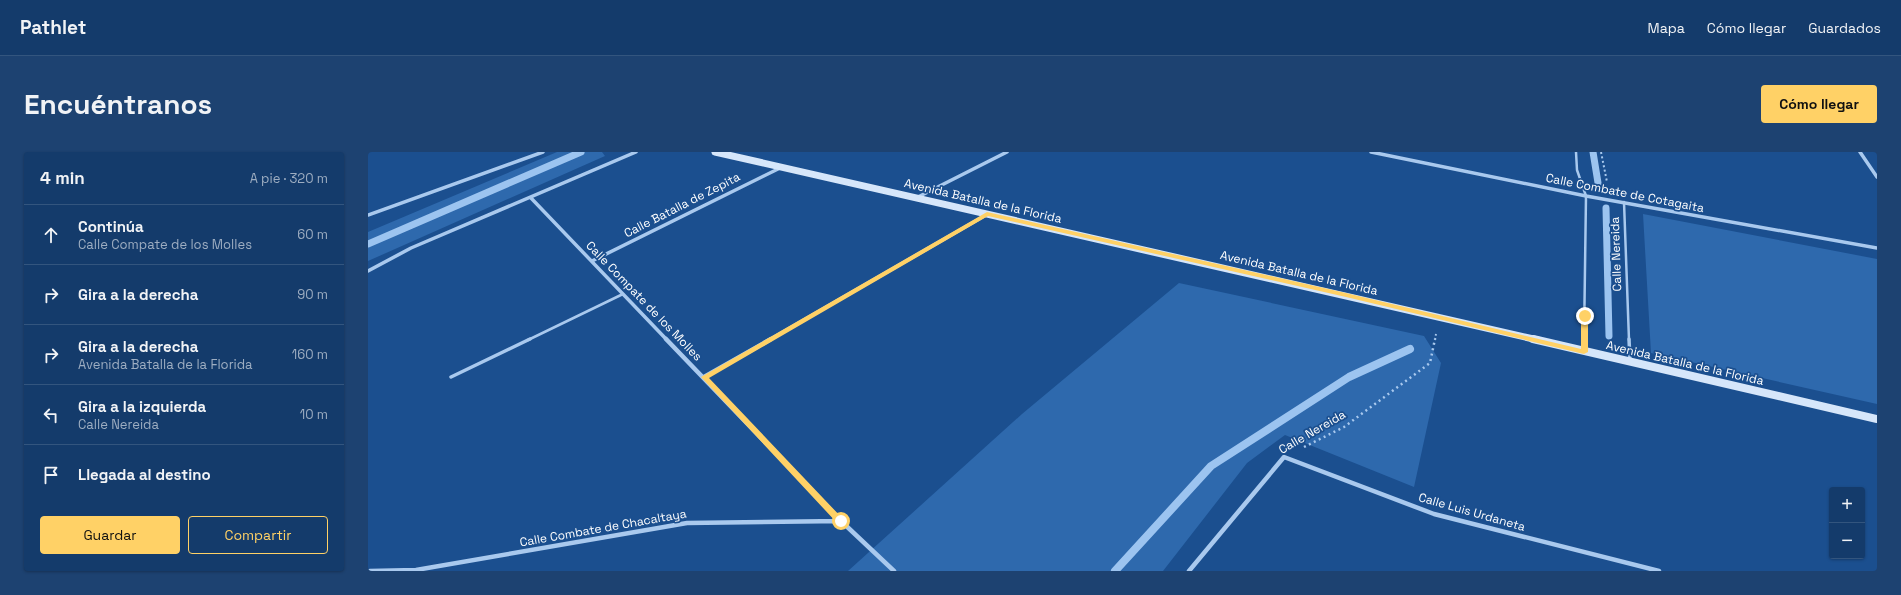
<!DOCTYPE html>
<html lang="es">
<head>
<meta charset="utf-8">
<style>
	body { margin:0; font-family:"Space Grotesk",sans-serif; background:#1d4271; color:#f1f3f6 }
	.controls { position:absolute; right:12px; bottom:12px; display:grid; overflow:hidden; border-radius:4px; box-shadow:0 1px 3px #0004 }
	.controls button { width:36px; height:36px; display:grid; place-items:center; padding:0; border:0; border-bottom:1px solid #33557e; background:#143b6b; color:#f1f3f6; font:20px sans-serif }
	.stop { position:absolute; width:12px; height:12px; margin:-9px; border:3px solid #ffd166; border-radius:50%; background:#fff }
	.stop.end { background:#ffd166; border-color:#fff; box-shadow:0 1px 4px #0008 }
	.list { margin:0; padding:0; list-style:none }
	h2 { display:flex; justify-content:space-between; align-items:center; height:52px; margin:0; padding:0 16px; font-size:17px }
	h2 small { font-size:13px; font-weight:400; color:#9dadc1 }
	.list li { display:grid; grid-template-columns:26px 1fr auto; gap:12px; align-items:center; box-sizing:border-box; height:60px; padding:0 16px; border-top:1px solid #33557e }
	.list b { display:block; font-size:15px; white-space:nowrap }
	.list p { margin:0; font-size:13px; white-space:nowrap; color:#9dadc1 }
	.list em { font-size:13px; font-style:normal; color:#9dadc1 }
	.actions { display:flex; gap:8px; padding:12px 16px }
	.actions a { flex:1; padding:9px 0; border:1px solid #ffd166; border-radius:4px; text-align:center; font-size:14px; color:#ffd166 }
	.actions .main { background:#ffd166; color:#111 }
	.icon { flex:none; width:22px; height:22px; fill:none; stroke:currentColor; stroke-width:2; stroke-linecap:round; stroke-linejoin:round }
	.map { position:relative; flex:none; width:1509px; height:419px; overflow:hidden; border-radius:4px }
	header { display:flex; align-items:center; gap:24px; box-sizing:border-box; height:56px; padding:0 20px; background:#143b6b; border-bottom:1px solid #33557e }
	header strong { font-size:19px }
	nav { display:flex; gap:22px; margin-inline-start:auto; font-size:14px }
	.intro { display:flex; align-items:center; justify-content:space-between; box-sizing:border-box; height:96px; padding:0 24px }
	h1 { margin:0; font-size:28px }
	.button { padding:10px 18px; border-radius:4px; background:#ffd166; color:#111; font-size:14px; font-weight:700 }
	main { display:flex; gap:24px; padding:0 24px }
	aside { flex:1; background:#143b6b; border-radius:4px; box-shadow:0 1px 3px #0004 }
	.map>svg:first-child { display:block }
</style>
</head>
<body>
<header>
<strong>Pathlet</strong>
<nav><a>Mapa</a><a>Cómo llegar</a><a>Guardados</a></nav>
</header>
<div class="intro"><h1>Encuéntranos</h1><a class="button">Cómo llegar</a></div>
<main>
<aside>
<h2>4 min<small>A pie · 320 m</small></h2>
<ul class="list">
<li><svg class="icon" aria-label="ahead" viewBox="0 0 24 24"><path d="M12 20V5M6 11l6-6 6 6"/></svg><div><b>Continúa</b><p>Calle Compate de los Molles</p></div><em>60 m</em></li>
<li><svg class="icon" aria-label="right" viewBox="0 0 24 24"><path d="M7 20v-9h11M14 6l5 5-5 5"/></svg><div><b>Gira a la derecha</b></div><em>90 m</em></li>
<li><svg class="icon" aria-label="right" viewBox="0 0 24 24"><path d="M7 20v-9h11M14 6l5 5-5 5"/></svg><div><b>Gira a la derecha</b><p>Avenida Batalla de la Florida</p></div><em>160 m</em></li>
<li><svg class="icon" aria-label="left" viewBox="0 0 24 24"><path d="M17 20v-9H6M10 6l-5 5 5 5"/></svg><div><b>Gira a la izquierda</b><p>Calle Nereida</p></div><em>10 m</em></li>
<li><svg class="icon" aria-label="arrive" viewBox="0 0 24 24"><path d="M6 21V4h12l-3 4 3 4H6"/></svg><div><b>Llegada al destino</b></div></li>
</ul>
<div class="actions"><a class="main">Guardar</a><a>Compartir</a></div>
</aside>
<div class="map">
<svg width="1509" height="419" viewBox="0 0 1509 419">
	<rect width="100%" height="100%" fill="#1b4f8f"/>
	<path fill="#2e69ad" d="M 189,0 L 234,0 L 237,4 L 0,109 L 0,80 Z
		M 1275,62 L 1509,107 L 1509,252 L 1283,201 Z
		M 811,131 L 1056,184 L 1073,211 L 1046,335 L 917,283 L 879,311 L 795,419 L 480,419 L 654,262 Z"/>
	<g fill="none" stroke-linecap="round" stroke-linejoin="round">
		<path stroke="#9cc4f0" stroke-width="7" d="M 1225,0 L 1231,37
			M 1238,56 L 1241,184
			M 0,92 L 213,0"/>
		<path stroke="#9cc4f0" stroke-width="8" d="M 747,419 L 843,314 L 981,225 L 1042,197"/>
		<path stroke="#a9c9ee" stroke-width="2" stroke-dasharray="2 2.5" stroke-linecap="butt" d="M 1233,0 L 1239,30
			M 1067,188 L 1068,182"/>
		<path stroke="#a9c9ee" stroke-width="2.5" stroke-dasharray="2 3.5" stroke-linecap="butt" d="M 936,295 L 976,275 L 1062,211 L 1067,187"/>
		<path stroke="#a9c9ee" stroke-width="2.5" d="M 1208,0 L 1209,18 L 1218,44 L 1216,188
			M 1256,50 L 1261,188
			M 160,188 L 255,142"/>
		<path stroke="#a9c9ee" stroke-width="3.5" d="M 1261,187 L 1262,209
			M 1216,199 L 1216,187
			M 83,225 L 162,187"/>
		<path stroke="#a9c9ee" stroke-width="3.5" d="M 1003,0 L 1218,44 L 1509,96
			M 1492,0 L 1509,25
			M 163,46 L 299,188
			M 548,46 L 639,0
			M 0,63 L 175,0
			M 224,109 L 412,16
			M 0,119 L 43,96 L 268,0
			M 401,188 L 618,63"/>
		<path stroke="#a9c9ee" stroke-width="4.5" d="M 298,187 L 473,369 L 526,419
			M 336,225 L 403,187
			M 2,419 L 48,418 L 319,371 L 473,369
			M 821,419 L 916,305 L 1066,362 L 1291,419"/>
		<path stroke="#d6e6fa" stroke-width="7" d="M 347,0 L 1170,188"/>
		<path stroke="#d6e6fa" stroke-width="8" d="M 1165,187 L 1509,267"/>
	</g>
	<path fill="#ffd166" d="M 619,60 L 978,141 L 1213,197 L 1213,164 L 1217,161 L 1220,164 L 1220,200 L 1216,202 L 978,145 L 620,64 L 341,226 L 475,367 L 475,372 L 470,372 L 333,225 Z"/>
	<g text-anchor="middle" stroke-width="3.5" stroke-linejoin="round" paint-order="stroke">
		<g font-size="12" fill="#fff" stroke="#1b4f8f">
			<text transform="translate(1257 41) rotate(11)" y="4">Calle Combate de Cotagaita</text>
			<text transform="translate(615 49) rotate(13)" y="4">Avenida Batalla de la Florida</text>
			<text transform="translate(314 53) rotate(-27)" y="4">Calle Batalla de Zepita</text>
			<text transform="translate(1248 102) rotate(-92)" y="4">Calle Nereida</text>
			<text transform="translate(931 121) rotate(13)" y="4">Avenida Batalla de la Florida</text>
			<text transform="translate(276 149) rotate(46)" y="4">Calle Compate de los Molles</text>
			<text transform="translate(1317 211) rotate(13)" y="4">Avenida Batalla de la Florida</text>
			<text transform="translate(944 280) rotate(-30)" y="4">Calle Nereida</text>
			<text transform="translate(1104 360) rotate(16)" y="4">Calle Luis Urdaneta</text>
			<text transform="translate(235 376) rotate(-10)" y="4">Calle Combate de Chacaltaya</text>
		</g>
	</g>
</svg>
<div class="controls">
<button>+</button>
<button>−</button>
</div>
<div class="stop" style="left:473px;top:369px"></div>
<div class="stop end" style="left:1217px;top:164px"></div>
</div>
</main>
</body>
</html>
